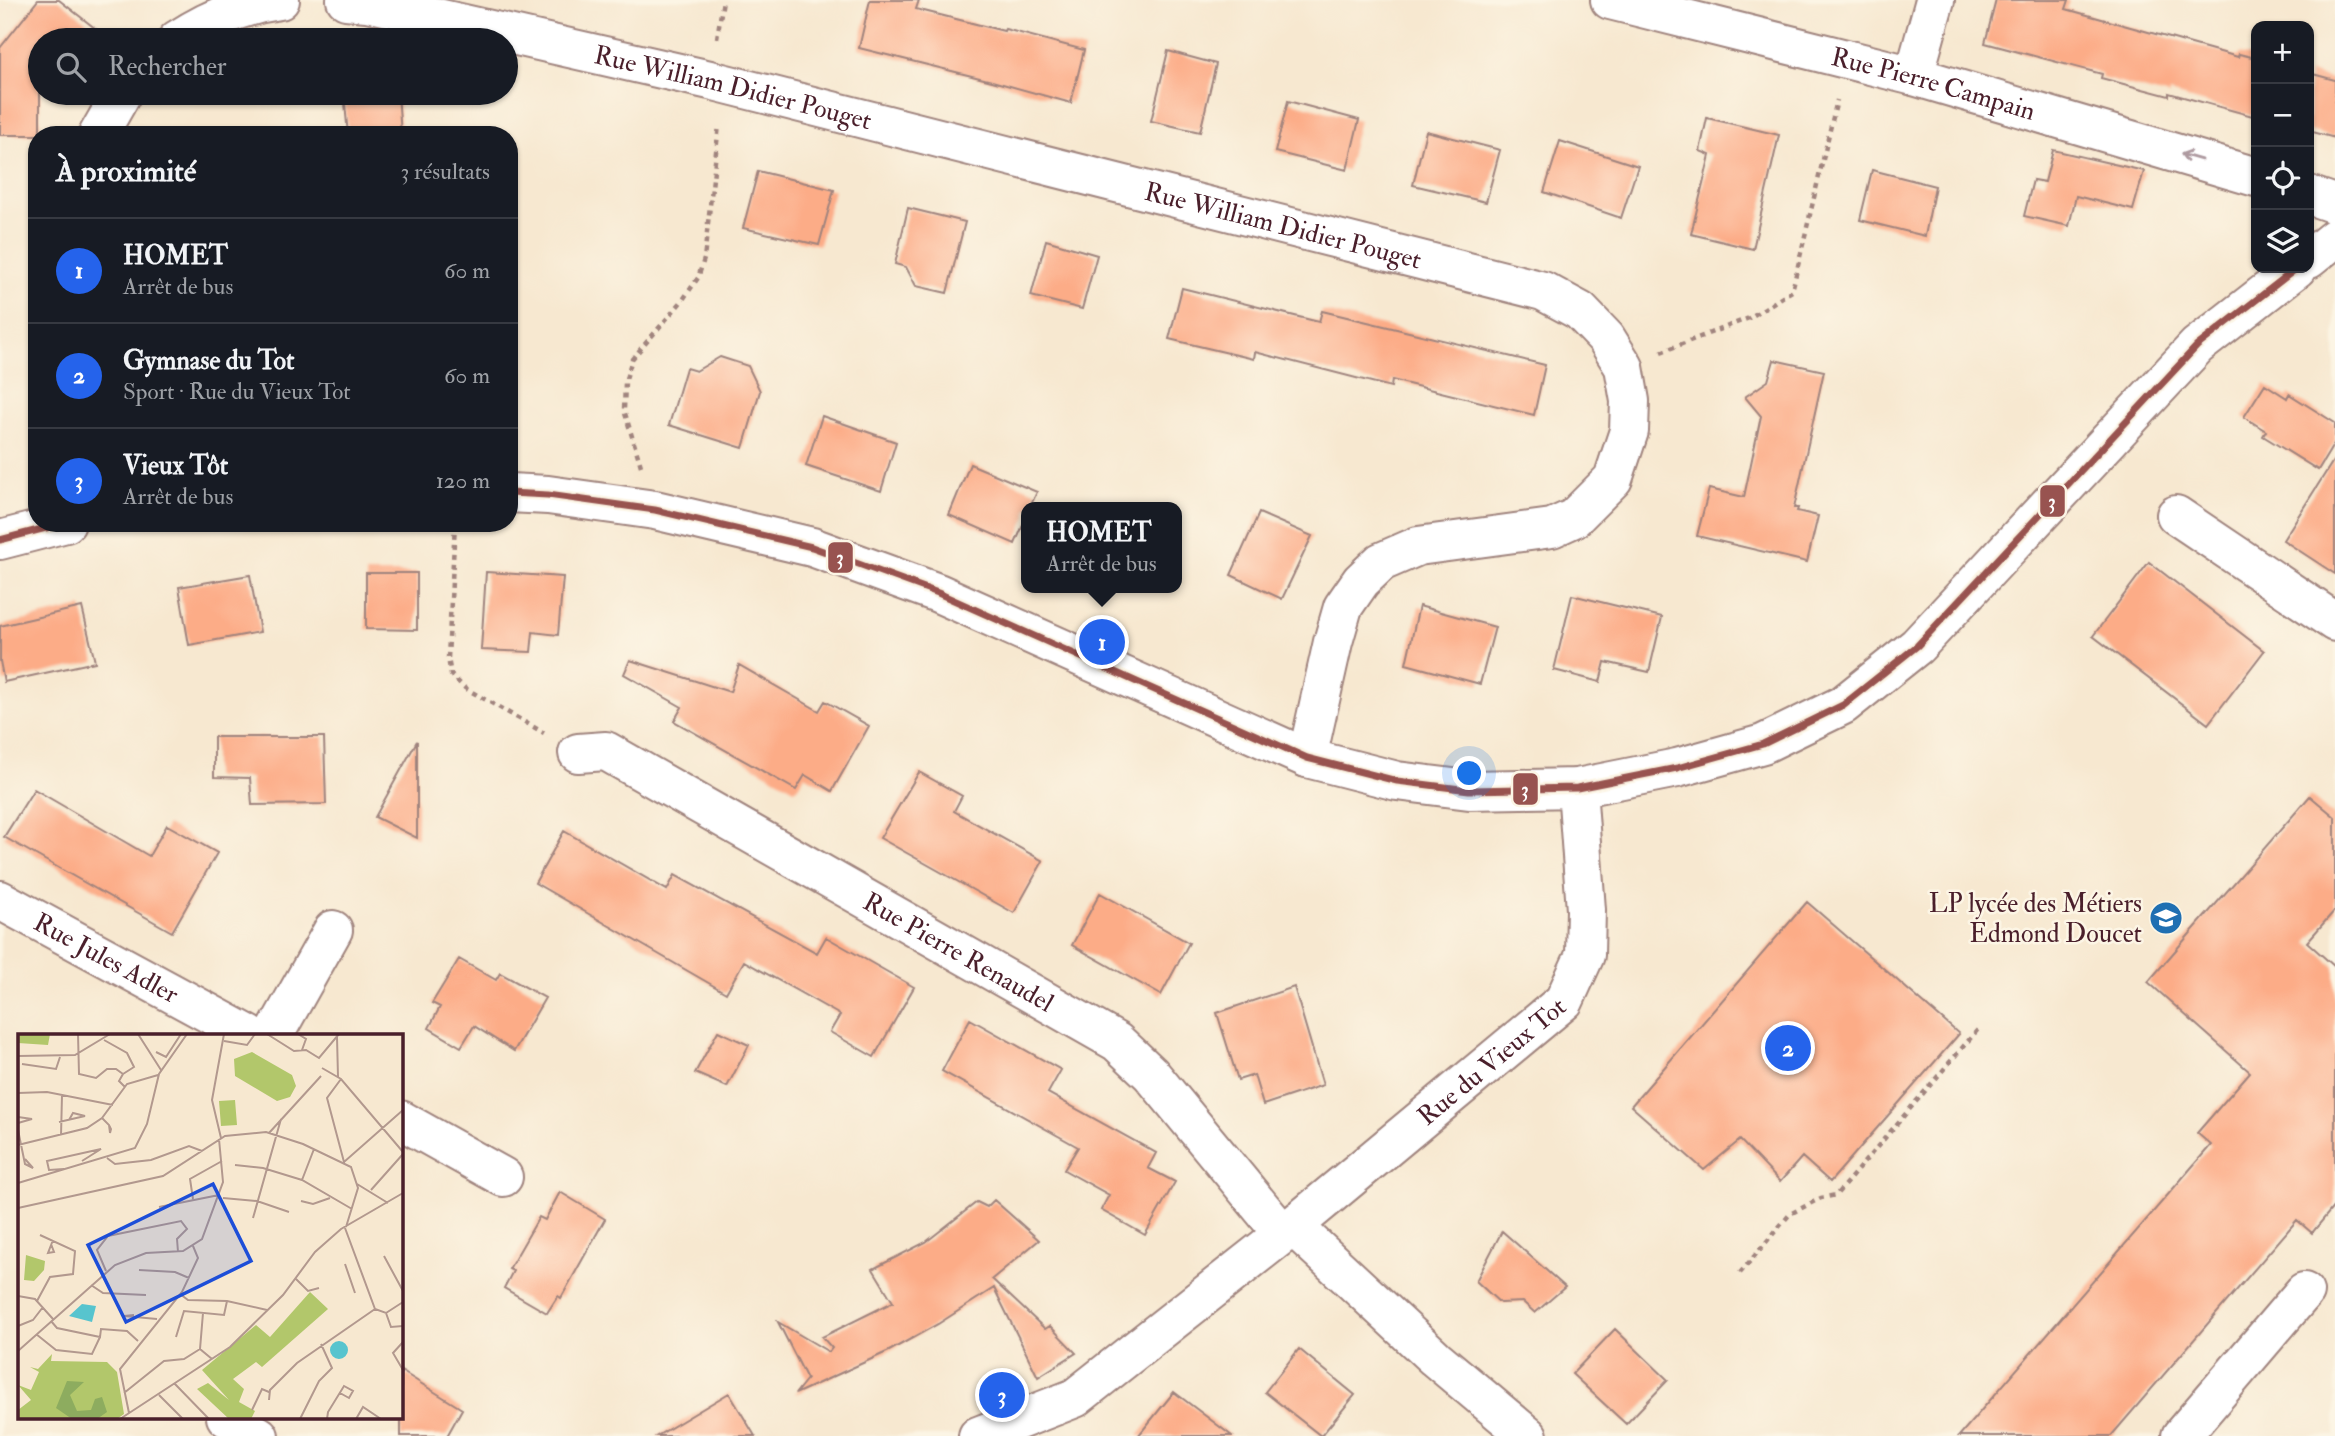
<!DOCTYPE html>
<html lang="fr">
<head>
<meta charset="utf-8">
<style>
	body { margin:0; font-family:"IM FELL Double Pica",serif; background:#20242c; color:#f1f3f6 }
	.controls { position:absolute; right:21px; top:21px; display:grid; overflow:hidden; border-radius:14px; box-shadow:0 2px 5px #0004 }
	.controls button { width:63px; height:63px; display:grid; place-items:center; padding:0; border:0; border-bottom:2px solid #363941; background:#171b24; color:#f1f3f6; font:35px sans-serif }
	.you { position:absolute; left:1470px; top:774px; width:24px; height:24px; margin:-18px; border:5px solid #fff; border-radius:50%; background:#1a73e8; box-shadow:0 0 0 10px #1a73e833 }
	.badge { display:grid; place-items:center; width:46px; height:46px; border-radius:50%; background:#2563eb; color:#fff; font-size:23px; font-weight:700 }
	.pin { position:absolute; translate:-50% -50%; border:4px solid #fff; box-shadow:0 2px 7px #0006 }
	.popup { position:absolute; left:1021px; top:502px; width:161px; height:91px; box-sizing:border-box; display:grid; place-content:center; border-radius:14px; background:#171b24; filter:drop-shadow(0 2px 5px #0005); font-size:23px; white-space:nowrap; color:#9ea1a6 }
	.popup b { font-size:26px; color:#f1f3f6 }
	.popup::after { content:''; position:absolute; left:50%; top:100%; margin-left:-14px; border:14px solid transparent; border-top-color:#171b24 }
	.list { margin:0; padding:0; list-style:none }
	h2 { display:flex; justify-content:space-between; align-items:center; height:91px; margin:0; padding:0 28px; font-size:30px }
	h2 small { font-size:23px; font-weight:400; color:#9ea1a6 }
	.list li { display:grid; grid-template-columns:46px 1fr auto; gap:21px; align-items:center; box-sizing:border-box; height:105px; padding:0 28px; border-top:2px solid #363941 }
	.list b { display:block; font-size:26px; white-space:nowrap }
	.list p { margin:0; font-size:23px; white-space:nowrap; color:#9ea1a6 }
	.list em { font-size:23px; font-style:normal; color:#9ea1a6 }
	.icon { flex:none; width:38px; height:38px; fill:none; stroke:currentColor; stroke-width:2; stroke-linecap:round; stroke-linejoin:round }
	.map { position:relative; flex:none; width:2335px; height:1436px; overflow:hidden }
	.search { position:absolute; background:#171b24; box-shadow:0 2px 5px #0004; left:28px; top:28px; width:490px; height:77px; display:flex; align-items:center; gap:18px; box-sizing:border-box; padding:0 24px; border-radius:38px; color:#9ea1a6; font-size:26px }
	.panel { position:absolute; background:#171b24; box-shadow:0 2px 5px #0004; left:28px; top:126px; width:490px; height:406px; border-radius:28px }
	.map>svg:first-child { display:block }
</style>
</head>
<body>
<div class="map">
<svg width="2335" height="1436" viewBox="0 0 2335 1436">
	<rect width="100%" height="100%" fill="#fcf5e5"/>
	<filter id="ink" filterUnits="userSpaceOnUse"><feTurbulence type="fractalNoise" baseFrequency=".0143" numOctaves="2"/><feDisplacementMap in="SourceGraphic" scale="14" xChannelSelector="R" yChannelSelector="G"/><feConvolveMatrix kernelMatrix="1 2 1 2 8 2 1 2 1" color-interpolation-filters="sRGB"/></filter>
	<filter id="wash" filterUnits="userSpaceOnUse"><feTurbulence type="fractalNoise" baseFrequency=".00686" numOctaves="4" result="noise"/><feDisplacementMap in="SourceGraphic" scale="28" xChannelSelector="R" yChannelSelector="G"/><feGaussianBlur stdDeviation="1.57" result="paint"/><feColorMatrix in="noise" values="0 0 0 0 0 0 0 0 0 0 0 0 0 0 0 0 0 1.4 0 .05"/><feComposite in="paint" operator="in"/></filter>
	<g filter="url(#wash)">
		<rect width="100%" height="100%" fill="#f7e8d0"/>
		<g id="blocks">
			<path fill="#fcac87" d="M 38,0 L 59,0 L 110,40 L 40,40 L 40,135 L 0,135 L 0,48 Z
				M 870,0 L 919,0 L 916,9 L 1004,31 L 1005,29 L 1084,50 L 1071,103 L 992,81 L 859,48 Z
				M 1996,0 L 2069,0 L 2066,9 L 2238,57 L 2239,54 L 2256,58 L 2256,117 L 2169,93 L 2169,96 L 2101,78 L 2102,74 L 1985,43 Z
				M 1168,51 L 1216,64 L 1200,132 L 1151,121 Z
				M 2309,73 L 2335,80 L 2335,138 L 2309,131 Z
				M 344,93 L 398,93 L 401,135 L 348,135 Z
				M 1288,101 L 1359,120 L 1347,170 L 1275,152 Z
				M 1707,118 L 1779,135 L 1753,249 L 1691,234 L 1710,155 L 1700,151 Z
				M 1426,131 L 1500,150 L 1486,202 L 1413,185 Z
				M 1560,141 L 1638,166 L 1621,218 L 1544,192 Z
				M 2053,150 L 2144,171 L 2133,210 L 2076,196 L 2069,226 L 2024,216 L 2033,180 L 2045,182 Z
				M 1872,170 L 1935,186 L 1925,236 L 1860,220 Z
				M 758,171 L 834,190 L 819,245 L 743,228 Z
				M 908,208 L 965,222 L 947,293 L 916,286 L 906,267 L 895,264 Z
				M 1046,240 L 1097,255 L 1082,309 L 1031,296 Z
				M 1182,288 L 1319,322 L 1322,311 L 1545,365 L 1534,415 L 1392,380 L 1391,387 L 1255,352 L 1254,359 L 1169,339 Z
				M 720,357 L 748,366 L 760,391 L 743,448 L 669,425 L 686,368 L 696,371 Z
				M 1774,360 L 1824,371 L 1794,508 L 1798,508 L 1797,511 L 1818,516 L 1807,562 L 1697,536 L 1709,489 L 1744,497 L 1761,416 L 1745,397 L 1768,381 Z
				M 2265,384 L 2287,398 L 2289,394 L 2335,423 L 2335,442 L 2318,470 L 2263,436 L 2266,431 L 2244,417 Z
				M 822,416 L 896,442 L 881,491 L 806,466 Z
				M 2335,458 L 2335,574 L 2283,540 Z
				M 970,464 L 1037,492 L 1030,507 L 1027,507 L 1027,516 L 1015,544 L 949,515 Z
				M 1259,513 L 1312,536 L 1282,599 L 1231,575 Z
				M 2149,562 L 2264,651 L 2208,724 L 2093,636 Z
				M 486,572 L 563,577 L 558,635 L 533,632 L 531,652 L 481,650 Z
				M 366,573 L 417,573 L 417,630 L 366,629 Z
				M 250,575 L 260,632 L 189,645 L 179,587 Z
				M 1572,595 L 1662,617 L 1649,672 L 1605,662 L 1600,682 L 1554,670 Z
				M 1419,606 L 1495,627 L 1480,684 L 1406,664 Z
				M 82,607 L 95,662 L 4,682 L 0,661 L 0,626 Z
				M 630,660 L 730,692 L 739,665 L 819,711 L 825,701 L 869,726 L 832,791 L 805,775 L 796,790 L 674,721 L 682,707 L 624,674 Z
				M 214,737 L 324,737 L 326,804 L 252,805 L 250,778 L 214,777 Z
				M 417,741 L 417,838 L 375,817 Z
				M 919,772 L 962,796 L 954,811 L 1043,861 L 1014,913 L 880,838 Z
				M 34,789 L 149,856 L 167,825 L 217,853 L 172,932 L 4,837 Z
				M 2310,796 L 2335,817 L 2335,910 L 2307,942 L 2335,967 L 2335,1205 L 2312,1233 L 2297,1220 L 2111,1436 L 1959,1436 L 2211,1145 L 2197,1133 L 2250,1072 L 2148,982 Z
				M 564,831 L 667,890 L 675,875 L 817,953 L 826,937 L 914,987 L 874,1057 L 830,1032 L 840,1015 L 744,961 L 726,993 L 535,883 Z
				M 1100,893 L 1189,943 L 1161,995 L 1072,945 Z
				M 1807,902 L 1959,1034 L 1830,1182 L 1802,1157 L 1780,1182 L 1740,1140 L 1704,1170 L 1631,1106 Z
				M 459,959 L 496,980 L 500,973 L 545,998 L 514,1051 L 474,1026 L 461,1047 L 429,1028 L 440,1007 L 432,1003 Z
				M 1294,987 L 1323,1085 L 1263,1105 L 1254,1075 L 1238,1080 L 1217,1013 Z
				M 970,1019 L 1061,1070 L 1048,1093 L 1156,1153 L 1148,1168 L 1175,1182 L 1145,1235 L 1101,1210 L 1109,1195 L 1064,1170 L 1078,1147 L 942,1071 Z
				M 718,1031 L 749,1045 L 727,1087 L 695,1073 Z
				M 560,1192 L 605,1219 L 561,1298 L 558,1296 L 547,1313 L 504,1288 L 513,1271 L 509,1269 L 539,1217 L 545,1220 Z
				M 994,1200 L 1039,1240 L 992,1279 L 1045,1329 L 1050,1326 L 1076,1353 L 1038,1377 L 994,1288 L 938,1324 L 889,1351 L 795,1394 L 807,1379 L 778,1322 L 829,1352 L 832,1348 L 822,1337 L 893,1302 L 873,1269 L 926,1242 L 977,1202 L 987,1207 Z
				M 1502,1231 L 1565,1287 L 1535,1313 L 1523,1302 L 1500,1303 L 1476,1281 Z
				M 1615,1329 L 1668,1380 L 1626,1424 L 1572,1374 Z
				M 1299,1349 L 1355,1395 L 1321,1436 L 1265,1392 Z
				M 401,1371 L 462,1409 L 447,1436 L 401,1436 Z
				M 1174,1392 L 1232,1436 L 1138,1436 Z
				M 729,1393 L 755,1436 L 657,1436 Z"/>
		</g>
	</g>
	<g filter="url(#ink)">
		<use href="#blocks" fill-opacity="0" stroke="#a0847e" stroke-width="2"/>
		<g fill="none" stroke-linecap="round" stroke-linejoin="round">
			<defs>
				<g id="minor">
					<path id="s1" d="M 346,0 L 367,2 L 710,80 L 1543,291 L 1580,311 L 1606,338 L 1624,367 L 1630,401 L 1629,431 L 1613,479 L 1574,518 L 1552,528 L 1418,546 L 1381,562 L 1361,581 L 1343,607 L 1333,642 L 1307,758"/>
					<path id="s2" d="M 1610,0 L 1914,76 L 2256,177"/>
					<path d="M 177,40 C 209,19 242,5 280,0"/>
					<path d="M 1914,76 L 1935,0"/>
					<path d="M 98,135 L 122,93"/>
					<path d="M 2309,195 L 2335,204"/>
					<path d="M 2309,259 L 2335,238"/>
					<path d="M 509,493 L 548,495 L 655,510 L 812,547 L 938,593 L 1307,758 L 1397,781 L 1469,790 L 1577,788 L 1677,768 L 1763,744 L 1843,705 L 1917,646 L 2197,346 L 2297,268"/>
					<path d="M 2176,515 L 2335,622"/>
					<path d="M 0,540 L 66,523"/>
					<path id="s3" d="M 578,753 L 606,751 L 1117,1042 L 1151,1074 L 1282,1233"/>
					<path id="s4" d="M 0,900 L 249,1035"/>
					<path d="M 274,1035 L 333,930"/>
					<path d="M 401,1120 L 503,1177"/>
					<path d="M 1293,1226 L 1435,1358 L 1528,1436"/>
					<path d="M 226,1417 L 259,1436"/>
					<path id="s5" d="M 978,1436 L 1075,1398 L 1293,1226 L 1564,1001 L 1585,955 L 1586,910 L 1577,788"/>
					<path d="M 2181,1436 L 2304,1292"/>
				</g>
			</defs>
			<use href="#minor" stroke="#a0847e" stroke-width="42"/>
			<path stroke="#a0847e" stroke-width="4.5" stroke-dasharray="5 5" stroke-linecap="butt" d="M 717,38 L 723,0
				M 1661,352 L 1749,318 L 1792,291 L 1837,100
				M 641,466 L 624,410 L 625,382 L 632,359 L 682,301 L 698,278 L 704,259 L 719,125
				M 455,523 L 448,658 L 451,675 L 465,688 L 544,733
				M 1740,1273 L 1790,1214 L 1821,1198 L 1836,1195 L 1980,1027"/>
			<use href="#minor" stroke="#fff" stroke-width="38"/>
			<defs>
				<path id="bus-1" d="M 509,493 L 548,495 L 655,510 L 812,547 L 938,593 L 1307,758 L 1397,781 L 1469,790 L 1577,788 L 1677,768 L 1763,744 L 1843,705 L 1917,646 L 2197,346 L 2297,268
					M 0,540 L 65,523"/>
			</defs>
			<use href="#bus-1" stroke="#fcf5e5" stroke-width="12"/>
			<use href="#bus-1" stroke="#985350" stroke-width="7"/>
		</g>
		<defs><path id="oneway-shaft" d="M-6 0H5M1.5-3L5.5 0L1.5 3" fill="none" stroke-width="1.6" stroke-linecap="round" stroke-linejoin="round" transform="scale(1.75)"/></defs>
		<use stroke="#ae9aa0" href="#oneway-shaft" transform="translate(2191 157) rotate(-164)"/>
	</g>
	<defs>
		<symbol id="school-disc" viewBox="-11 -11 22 22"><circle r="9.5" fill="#1f6fb2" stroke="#fcf5e5"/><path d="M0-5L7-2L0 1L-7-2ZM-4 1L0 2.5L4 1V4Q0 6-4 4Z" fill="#fff"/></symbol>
	</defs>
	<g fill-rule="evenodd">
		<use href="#school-disc" x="2147" y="899" width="38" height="38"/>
	</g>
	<g text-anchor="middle" stroke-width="5" stroke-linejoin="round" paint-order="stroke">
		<g font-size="26" fill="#4a1f2b" stroke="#fcf5e5">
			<text dy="9" stroke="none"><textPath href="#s2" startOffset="334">Rue Pierre Campain</textPath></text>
			<text dy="9" stroke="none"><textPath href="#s1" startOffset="397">Rue William Didier Pouget</textPath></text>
			<text dy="9" stroke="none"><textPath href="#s1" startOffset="964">Rue William Didier Pouget</textPath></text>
			<text dy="9" stroke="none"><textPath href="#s3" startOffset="434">Rue Pierre Renaudel</textPath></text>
			<text dy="9" stroke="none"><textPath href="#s4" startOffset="121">Rue Jules Adler</textPath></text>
			<text dy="9" stroke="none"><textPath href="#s5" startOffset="640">Rue du Vieux Tot</textPath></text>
		</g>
		<g font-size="26" fill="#4a1f2b" stroke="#fcf5e5" text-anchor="end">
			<text x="2142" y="912">LP lycée des Métiers<tspan x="2142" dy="30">Edmond Doucet</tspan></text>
		</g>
	</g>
	<g transform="translate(18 1034)">
		<rect width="385" height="385" fill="#f7e8d0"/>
		<path d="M 0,0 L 32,0 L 30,11 L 0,9 ZM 234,18 L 274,41 L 278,52 L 272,63 L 259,67 L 217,42 L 216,25 ZM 217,66 L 219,91 L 203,92 L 201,67 ZM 8,221 L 27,227 L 26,236 L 16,247 L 6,246 ZM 292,258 L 310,275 L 244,333 L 238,328 L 215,345 L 226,355 L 221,368 L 237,377 L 233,385 L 211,385 L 179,355 L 190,349 L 211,366 L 184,336 L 238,291 L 252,303 ZM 34,320 L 33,327 L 89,328 L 99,338 L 106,380 L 99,385 L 0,385 L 0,376 L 13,366 L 0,351 L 13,356 L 21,338 L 12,333 L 20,335 Z" fill="#b2c76b"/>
		<path d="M 49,347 L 66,348 L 52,361 L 59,377 L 73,376 L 77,365 L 84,363 L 89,378 L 79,385 L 54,385 L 38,374 Z" fill="#8dac5f"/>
		<path d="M 64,270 L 78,272 L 74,288 L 51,282 ZM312 316a9 9 0 1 1 18 0a9 9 0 1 1-18 0Z" fill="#57c4ce"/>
		<path fill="none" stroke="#b2988e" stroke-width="2" d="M 60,0 L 61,40 L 78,44 L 89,35 L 98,35 L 105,40 L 101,47 L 107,53M 120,0 L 143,36M 249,0 L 276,17 L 288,16 L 301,24 L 321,0M 280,0 L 288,5 L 284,16M 319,3 L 320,43M 86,6 L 109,19 L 116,33 L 105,40M 206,7 L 229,11 L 237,0M 138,18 L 148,23 L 163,0M 0,22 L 57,21 L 92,0M 4,30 L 38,35 L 42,23M 304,34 L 323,45 L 385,118M 323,45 L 309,64 L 326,128 L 385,76M 0,59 L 29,58 L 95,71M 0,83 L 14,85 L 0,89M 84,84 L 91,91 L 93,95 L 92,99 L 91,91M 41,88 L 67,82 L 55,79 L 51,86M 0,96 L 7,130 L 15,134 L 7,125M 251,99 L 303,42M 43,102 L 44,61M 203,104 L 194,66 L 206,0M 0,111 L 69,94 L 84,84 L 109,50 L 140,41M 89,124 L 97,130 L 133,126 L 171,112 L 184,117M 217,131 L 245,134 L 284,146 L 334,175M 46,135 L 31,136 L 29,127 L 83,115 L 64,127M 284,146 L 296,115M 0,149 L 117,114 L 129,90 L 141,40 L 169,0M 339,150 L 370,169M 353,156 L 385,120M 205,164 L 239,167 L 271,178M 175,165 L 172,145 L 204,127M 283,167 L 295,170 L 312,164M 141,173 L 201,161M 0,174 L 145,142 L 207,102 L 248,98 L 285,110 L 333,133 L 340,154 L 328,193M 235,184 L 263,85M 327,194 L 357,275 L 368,279 L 385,268M 33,210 L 36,218 L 30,219 L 35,206M 366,222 L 385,257M 327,230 L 337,259M 121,236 L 157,238 L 171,244M 88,237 L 79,216 L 90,202 L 163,187 L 169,195 L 159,205 L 160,218M 278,245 L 290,257 L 301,254M 73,251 L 85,259 L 128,261M 162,260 L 170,266 L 209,267 L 249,276M 0,262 L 17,265 L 35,285M 19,267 L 32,243 L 55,240 L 57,217 L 22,201M 185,279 L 182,315 L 194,325M 368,279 L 373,293 L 385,292M 116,281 L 106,282 L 139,285M 33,287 L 39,294 L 82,303 L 83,295 L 109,297 L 120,307M 0,292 L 15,286 L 25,273M 18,300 L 38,316 L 74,320 L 82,303M 158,303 L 166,277 L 206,281 L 209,267M 385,308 L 375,319 L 385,336M 0,317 L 97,231 L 128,219 L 165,217 L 184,205 L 205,148 L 201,105M 156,349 L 191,385M 106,359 L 146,327 L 166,325 L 182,315M 141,361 L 165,385M 251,366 L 252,356 L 279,329 L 357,275M 234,376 L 244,355 L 251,358M 111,379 L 102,335 L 164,258 L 180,224 L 175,212M 102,385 L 212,313 L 265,261 L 297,218 L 323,195 L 385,159M 282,385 L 301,347 L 314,334 L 303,310M 309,385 L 310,378 L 326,352 L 335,357 L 331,364 L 322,359M 338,385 L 345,373 L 363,385"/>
		<path fill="#1d4ed8" fill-opacity="0.15" stroke="#1d4ed8" stroke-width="3.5" d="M 195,150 L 233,227 L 108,288 L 70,211 Z"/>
		<rect width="385" height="385" fill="none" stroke="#4a1f2b" stroke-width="3.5"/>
	</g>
	<g stroke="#fcf5e5" stroke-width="2.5">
		<rect x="2039" y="484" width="27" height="34" rx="7" fill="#985350"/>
		<rect x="827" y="541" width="27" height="33" rx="7" fill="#985350"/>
		<rect x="1512" y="772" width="27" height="34" rx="7" fill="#985350"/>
	</g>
	<g font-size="19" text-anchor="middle" font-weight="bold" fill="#fff">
		<text x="2052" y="508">3</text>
		<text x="840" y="564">3</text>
		<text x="1525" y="796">3</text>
	</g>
</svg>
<div class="controls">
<button>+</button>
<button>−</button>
<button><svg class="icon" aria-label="locate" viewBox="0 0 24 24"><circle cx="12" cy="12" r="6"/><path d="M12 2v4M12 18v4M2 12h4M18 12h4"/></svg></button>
<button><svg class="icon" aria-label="layers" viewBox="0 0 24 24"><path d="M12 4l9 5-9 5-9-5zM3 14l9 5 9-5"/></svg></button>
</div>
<div class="you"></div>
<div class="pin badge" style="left:1102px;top:642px">1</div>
<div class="popup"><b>HOMET</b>Arrêt de bus</div>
<div class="pin badge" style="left:1788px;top:1048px">2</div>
<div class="pin badge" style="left:1002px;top:1395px">3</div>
<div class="search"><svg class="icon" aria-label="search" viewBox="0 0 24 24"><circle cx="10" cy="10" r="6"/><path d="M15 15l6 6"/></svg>Rechercher</div>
<section class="panel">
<h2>À proximité<small>3 résultats</small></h2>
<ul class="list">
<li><span class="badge">1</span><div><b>HOMET</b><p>Arrêt de bus</p></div><em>60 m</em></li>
<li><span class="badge">2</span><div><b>Gymnase du Tot</b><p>Sport · Rue du Vieux Tot</p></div><em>60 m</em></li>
<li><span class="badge">3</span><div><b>Vieux Tôt</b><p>Arrêt de bus</p></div><em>120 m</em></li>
</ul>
</section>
</div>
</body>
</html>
